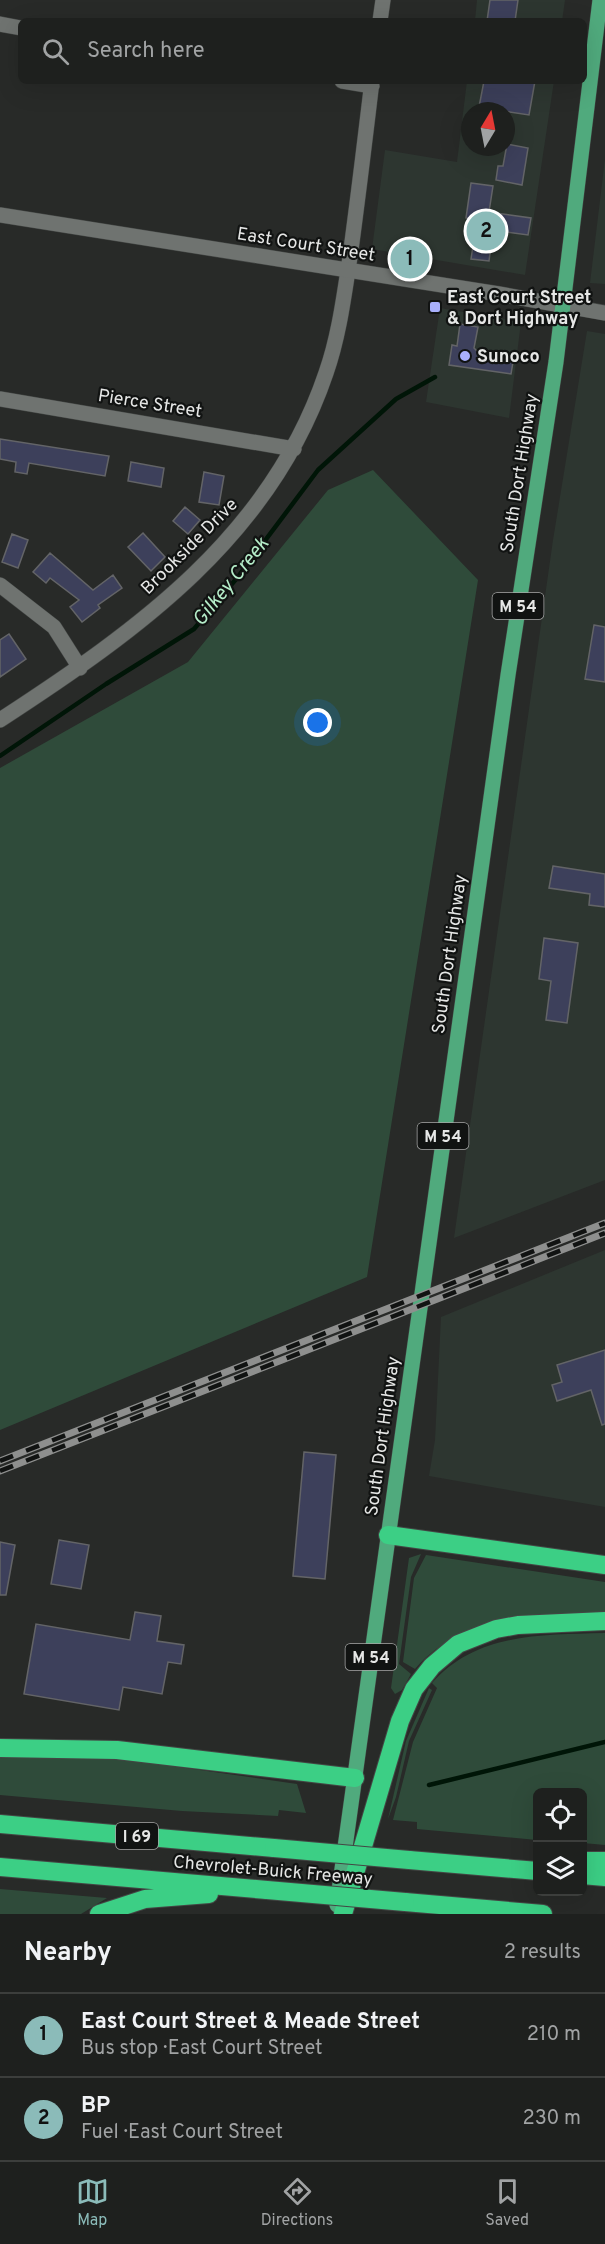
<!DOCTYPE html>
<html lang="en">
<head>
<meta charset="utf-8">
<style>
	body { margin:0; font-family:Overpass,sans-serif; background:#262827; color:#f1f3f6 }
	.controls { position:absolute; right:18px; bottom:18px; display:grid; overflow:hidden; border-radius:9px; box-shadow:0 6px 24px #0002 }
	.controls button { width:54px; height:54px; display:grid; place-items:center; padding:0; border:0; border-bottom:2px solid #3c3e3c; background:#1e201e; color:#f1f3f6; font:30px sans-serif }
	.compass { position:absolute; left:461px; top:102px; width:54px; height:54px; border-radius:50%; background:#1e201e; box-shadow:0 6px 24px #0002; rotate:10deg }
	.you { position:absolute; left:318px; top:723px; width:21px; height:21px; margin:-15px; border:4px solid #fff; border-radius:50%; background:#1a73e8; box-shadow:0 0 0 9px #1a73e833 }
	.badge { display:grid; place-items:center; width:39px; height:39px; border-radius:50%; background:#8bbbb9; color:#111; font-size:20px; font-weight:700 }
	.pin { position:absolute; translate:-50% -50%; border:3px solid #fff; box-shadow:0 2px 6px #0006 }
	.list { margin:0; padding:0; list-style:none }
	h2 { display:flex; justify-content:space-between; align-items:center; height:78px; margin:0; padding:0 24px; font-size:26px }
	h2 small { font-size:20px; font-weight:400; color:#a1a3a4 }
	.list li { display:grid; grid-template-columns:39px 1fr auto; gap:18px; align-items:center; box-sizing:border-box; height:84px; padding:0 24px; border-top:2px solid #3c3e3c }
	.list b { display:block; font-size:22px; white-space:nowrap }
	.list p { margin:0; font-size:20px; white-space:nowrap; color:#a1a3a4 }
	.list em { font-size:20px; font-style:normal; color:#a1a3a4 }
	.icon { flex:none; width:33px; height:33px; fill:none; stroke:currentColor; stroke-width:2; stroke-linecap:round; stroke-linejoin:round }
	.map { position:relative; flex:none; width:605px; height:1914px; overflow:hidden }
	.search { position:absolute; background:#1e201e; box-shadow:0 6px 24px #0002; left:18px; right:18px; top:18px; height:66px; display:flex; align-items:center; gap:15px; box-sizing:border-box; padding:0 21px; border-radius:9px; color:#a1a3a4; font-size:22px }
	.sheet { height:246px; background:#1e201e }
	nav { display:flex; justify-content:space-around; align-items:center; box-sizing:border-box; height:84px; border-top:2px solid #3c3e3c; background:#1e201e; font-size:16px; color:#a1a3a4 }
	nav a { display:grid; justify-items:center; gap:3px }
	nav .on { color:#8bbbb9 }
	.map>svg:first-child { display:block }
</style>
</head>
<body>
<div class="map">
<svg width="605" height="1914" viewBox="0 0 605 1914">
	<rect width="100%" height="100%" fill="#282a28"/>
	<path fill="#2d3630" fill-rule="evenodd" d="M 477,0 L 565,0 L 562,21 L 475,21 Z
		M 467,81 L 554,81 L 525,275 L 372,249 L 385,150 L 457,162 ZM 470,111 L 506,111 L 506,147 L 470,147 Z
		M 605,159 L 605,284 L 590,283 Z
		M 440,308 L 521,322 L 509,418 L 426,402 Z
		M 587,331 L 605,334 L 605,1180 L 454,1238 L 553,540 Z
		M 605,1250 L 605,1507 L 429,1476 L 435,1440 L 441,1317 Z"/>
	<path fill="#2f4b3a" d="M 373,470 L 478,580 L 367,1277 L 0,1430 L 0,768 L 188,662 L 328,490 Z
		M 421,1554 L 411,1577 L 399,1664 L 411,1674 L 402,1690 L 395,1694 L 391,1688 L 409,1558 Z
		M 426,1555 L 605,1582 L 605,1613 C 536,1620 464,1612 415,1669 L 403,1662 L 414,1578 Z
		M 605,1633 L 605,1845 L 583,1843 L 582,1792 L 538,1792 L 537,1840 L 417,1829 L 417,1822 L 393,1820 L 413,1742 L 437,1688 L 432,1683 C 477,1632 542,1635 605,1633 Z
		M 429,1688 L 432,1690 L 409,1741 L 396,1797 L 388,1819 L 406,1741 Z
		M 32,1756 L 123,1759 L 297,1784 L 306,1813 L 279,1810 L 278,1816 L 182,1811 L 0,1795 L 0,1757 Z
		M 0,1889 L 107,1898 L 81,1914 L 0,1914 Z"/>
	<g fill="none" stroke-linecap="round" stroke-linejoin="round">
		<path stroke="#001507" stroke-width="4.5" d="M 0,756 L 106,684 L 194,629 L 237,578 L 318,470 L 396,399 L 435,377
			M 429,1785 L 605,1742"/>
	</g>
	<path fill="#3d405b" stroke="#636467" stroke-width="1.5" d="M 490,0 L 518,0 L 515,21 L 487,21 Z
		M 484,81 L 535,81 L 529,115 L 479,107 Z
		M 507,144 L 528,148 L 522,185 L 496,180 L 498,166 L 503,166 Z
		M 471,183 L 493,186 L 489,212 L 531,218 L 528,235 L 493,230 L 489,261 L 471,259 L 477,220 L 466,218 Z
		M 460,324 L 478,327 L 474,348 L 477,351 L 514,356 L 511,374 L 449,365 L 452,345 L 457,346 Z
		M 0,439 L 109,456 L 105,476 L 29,463 L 27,474 L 15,472 L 16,462 L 0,459 Z
		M 131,462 L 164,468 L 161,487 L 128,481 Z
		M 204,472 L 224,476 L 219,505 L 199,502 Z
		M 185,507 L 200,520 L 188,534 L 173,521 Z
		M 143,533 L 165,557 L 151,571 L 128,547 Z
		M 12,534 L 28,540 L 18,568 L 2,562 Z
		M 50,553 L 93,590 L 113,575 L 122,588 L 98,605 L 100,608 L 82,622 L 70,607 L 79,600 L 50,578 L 46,583 L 33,572 Z
		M 594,625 L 605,627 L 605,682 L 585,679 Z
		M 9,634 L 26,659 L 0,677 L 0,640 Z
		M 553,866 L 605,874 L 605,907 L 589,905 L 590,894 L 549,888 Z
		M 544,938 L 578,943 L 567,1023 L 546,1020 L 551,981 L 539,979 Z
		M 605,1350 L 605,1424 L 602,1425 L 591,1390 L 557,1401 L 552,1385 L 562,1382 L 557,1365 Z
		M 304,1452 L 336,1455 L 325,1579 L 293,1576 Z
		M 59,1540 L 89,1545 L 81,1589 L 51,1584 Z
		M 0,1542 L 15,1545 L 6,1595 L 0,1595 Z
		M 135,1612 L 161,1616 L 157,1641 L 184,1645 L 181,1664 L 168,1662 L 162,1694 L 123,1687 L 119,1710 L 24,1694 L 36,1624 L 130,1640 Z"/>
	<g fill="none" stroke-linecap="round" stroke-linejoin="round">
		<defs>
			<path id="street" d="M 380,21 L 383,0
				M 0,24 L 21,28
				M 342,81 L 372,86
				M 0,399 L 294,449
				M 0,585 L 54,627 L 80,668
				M 0,720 C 138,630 271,536 326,373 C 339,336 344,296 350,257 C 358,198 365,140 372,81"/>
			<path id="secondary" d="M 0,215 L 499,294 L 605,313"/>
			<path id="primary" d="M 337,1905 L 508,675 L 556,362 L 600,0"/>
			<path id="highway" d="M 388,1535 L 605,1565
				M 0,1748 L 117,1750 L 355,1778
				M 0,1824 L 274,1848
				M 409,1860 L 538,1871
				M 582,1861 L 605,1861
				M 0,1867 L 267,1890
				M 582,1875 L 605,1877
				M 405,1902 L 543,1914
				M 99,1914 L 145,1899 L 209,1894
				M 343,1914 L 400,1721 L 414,1689 L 432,1666 L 458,1644 L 496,1629 L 518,1625 L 605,1621"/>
		</defs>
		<use href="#street" stroke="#434644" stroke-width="16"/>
		<use href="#secondary" stroke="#434644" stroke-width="16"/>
		<use href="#primary" stroke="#434644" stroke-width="16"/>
		<use href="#highway" stroke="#434644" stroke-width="20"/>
		<use href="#street" stroke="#6f7370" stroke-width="15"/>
		<use href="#secondary" stroke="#6f7370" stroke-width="15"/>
		<use href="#primary" stroke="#50aa7d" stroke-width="15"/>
		<use href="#highway" stroke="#3ccf85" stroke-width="18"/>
		<defs>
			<path id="rail" d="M 0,1461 L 605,1223
				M 0,1471 L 605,1233"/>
		</defs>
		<use href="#rail" stroke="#8e8f8e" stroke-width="7"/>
		<use href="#rail" stroke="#111312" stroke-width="4.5" stroke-dasharray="14" stroke-linecap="butt"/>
		<defs>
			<path id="highway-bridge" d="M 274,1848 L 409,1860
				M 267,1890 L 405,1902"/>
		</defs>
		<use href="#highway-bridge" stroke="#434644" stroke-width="20" stroke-linecap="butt"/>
		<use href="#highway-bridge" stroke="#3ccf85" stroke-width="18"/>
	</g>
	<g fill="#a9b0fc" stroke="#111312" stroke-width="2">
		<rect x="429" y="301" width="12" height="12" rx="3"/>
		<circle cx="465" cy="356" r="6"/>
	</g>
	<g text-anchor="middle" stroke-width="4.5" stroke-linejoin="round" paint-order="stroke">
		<g fill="#111312" stroke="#a6a7a6" stroke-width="1.5">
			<rect x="492.5" y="593" width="51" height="26" rx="4.5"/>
			<rect x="417.5" y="1123" width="51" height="26" rx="4.5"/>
			<rect x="345.5" y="1644" width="51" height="26" rx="4.5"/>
			<rect x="116" y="1823" width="42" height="26" rx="4.5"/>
		</g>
		<g font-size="16" font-weight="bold" fill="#e6e7e6">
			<text x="518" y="612">M 54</text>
			<text x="443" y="1142">M 54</text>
			<text x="371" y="1663">M 54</text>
			<text x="137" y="1842">I 69</text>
		</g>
		<g font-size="18" fill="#e6e7e6" stroke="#111312">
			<text transform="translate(306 244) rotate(9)" y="6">East Court Street</text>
			<text transform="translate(150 403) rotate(9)" y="6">Pierce Street</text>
			<text transform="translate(519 473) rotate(-81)" y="6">South Dort Highway</text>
			<text transform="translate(189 546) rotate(-45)" y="6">Brookside Drive</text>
			<text transform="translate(449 954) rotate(-82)" y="6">South Dort Highway</text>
			<text transform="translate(382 1436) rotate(-82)" y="6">South Dort Highway</text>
			<text transform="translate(273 1870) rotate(5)" y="6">Chevrolet-Buick Freeway</text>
		</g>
		<g font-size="18" font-weight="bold" fill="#e6e7e6" stroke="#111312" text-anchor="start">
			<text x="447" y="303">East Court Street<tspan x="447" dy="21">&amp; Dort Highway</tspan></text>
			<text x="477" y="362">Sunoco</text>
		</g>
		<g font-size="20" font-style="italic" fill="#b5edc9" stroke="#111312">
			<text transform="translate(230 581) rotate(-51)" y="7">Gilkey Creek</text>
		</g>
	</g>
</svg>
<div class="controls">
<button><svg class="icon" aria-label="locate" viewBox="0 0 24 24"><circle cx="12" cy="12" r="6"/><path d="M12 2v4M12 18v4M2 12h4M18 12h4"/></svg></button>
<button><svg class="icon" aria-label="layers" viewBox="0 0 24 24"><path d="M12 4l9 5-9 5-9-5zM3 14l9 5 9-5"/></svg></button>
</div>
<svg class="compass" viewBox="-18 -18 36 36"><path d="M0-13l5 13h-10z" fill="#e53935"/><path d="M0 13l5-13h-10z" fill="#a1a3a4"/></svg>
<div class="you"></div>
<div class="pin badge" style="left:410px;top:259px">1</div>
<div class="pin badge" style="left:486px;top:231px">2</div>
<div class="search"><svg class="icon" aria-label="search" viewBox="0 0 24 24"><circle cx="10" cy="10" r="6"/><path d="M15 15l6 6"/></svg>Search here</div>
</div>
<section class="sheet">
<h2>Nearby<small>2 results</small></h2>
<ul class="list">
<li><span class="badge">1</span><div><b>East Court Street &amp; Meade Street</b><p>Bus stop · East Court Street</p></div><em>210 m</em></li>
<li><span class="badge">2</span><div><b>BP</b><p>Fuel · East Court Street</p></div><em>230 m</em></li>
</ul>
</section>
<nav>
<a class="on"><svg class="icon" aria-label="map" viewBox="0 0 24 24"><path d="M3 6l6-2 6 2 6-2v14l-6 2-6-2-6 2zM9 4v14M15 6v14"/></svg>Map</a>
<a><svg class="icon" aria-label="directions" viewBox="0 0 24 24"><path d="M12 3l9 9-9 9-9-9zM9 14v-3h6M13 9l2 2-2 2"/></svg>Directions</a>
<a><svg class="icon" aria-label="saved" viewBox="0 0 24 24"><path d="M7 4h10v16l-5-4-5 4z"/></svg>Saved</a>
</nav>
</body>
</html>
